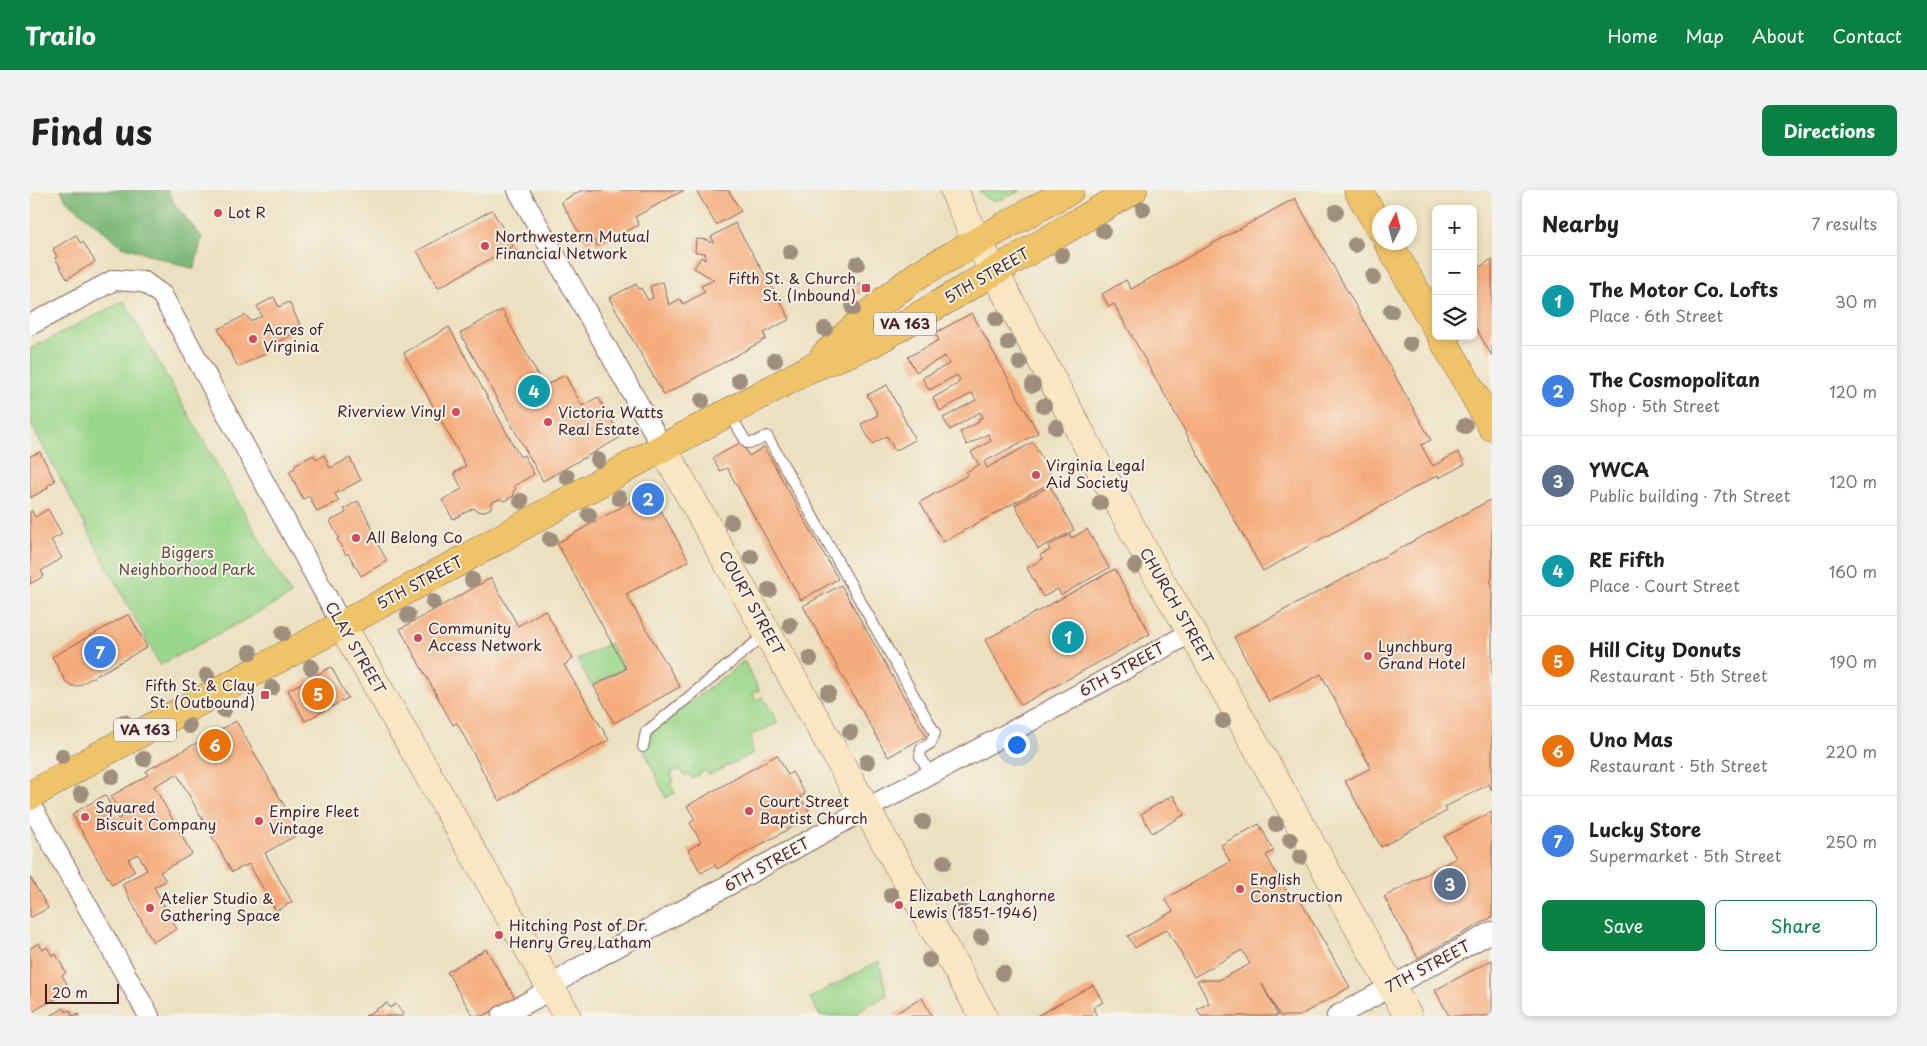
<!DOCTYPE html>
<html lang="en">
<head>
<meta charset="utf-8">
<style>
	body { margin:0; font-family:"Playpen Sans",sans-serif; background:#f2f2f2; color:#222 }
	.controls { position:absolute; right:15px; top:15px; display:grid; overflow:hidden; border-radius:8px; box-shadow:0 2px 8px #0003 }
	.controls button { width:45px; height:45px; display:grid; place-items:center; padding:0; border:0; border-bottom:1px solid #e0e0e0; background:#fff; color:#222; font:25px sans-serif }
	.compass { position:absolute; left:1342px; top:15px; width:45px; height:45px; border-radius:50%; background:#fff; box-shadow:0 2px 8px #0003; rotate:6deg }
	.scale { position:absolute; left:15px; bottom:12px; width:74px; box-sizing:border-box; padding-left:5px; border:2px solid #4a1f2b; border-top:0; font-size:14px; line-height:18px; white-space:nowrap; color:#4a1f2b; -webkit-text-stroke:4px #f7f3e8; paint-order:stroke }
	.you { position:absolute; left:986px; top:554px; width:18px; height:18px; margin:-12px; border:4px solid #fff; border-radius:50%; background:#1a73e8; box-shadow:0 0 0 8px #1a73e833 }
	.badge { display:grid; place-items:center; width:32px; height:32px; border-radius:50%; background:#0b8043; color:#fff; font-size:16px; font-weight:700 }
	.pin { position:absolute; translate:-50% -50%; border:2px solid #fff; box-shadow:0 1px 5px #0006 }
	.list { margin:0; padding:0; list-style:none }
	h2 { display:flex; justify-content:space-between; align-items:center; height:65px; margin:0; padding:0 20px; font-size:21px }
	h2 small { font-size:16px; font-weight:400; color:#767676 }
	.list li { display:grid; grid-template-columns:32px 1fr auto; gap:15px; align-items:center; box-sizing:border-box; height:90px; padding:0 20px; border-top:1px solid #e0e0e0 }
	.list b { display:block; font-size:19px; white-space:nowrap }
	.list p { margin:0; font-size:16px; white-space:nowrap; color:#767676 }
	.list em { font-size:16px; font-style:normal; color:#767676 }
	.actions { display:flex; gap:10px; padding:15px 20px }
	.actions a { flex:1; padding:11px 0; border:1px solid #0b8043; border-radius:8px; text-align:center; font-size:18px; color:#0b8043 }
	.actions .main { background:#0b8043; color:#fff }
	.icon { flex:none; width:28px; height:28px; fill:none; stroke:currentColor; stroke-width:2; stroke-linecap:round; stroke-linejoin:round }
	.map { position:relative; flex:none; width:1462px; height:826px; overflow:hidden; border-radius:8px }
	header { display:flex; align-items:center; gap:30px; box-sizing:border-box; height:70px; padding:0 25px; background:#0b8043; color:#fff }
	header strong { font-size:24px }
	nav { display:flex; gap:28px; margin-inline-start:auto; font-size:18px }
	.intro { display:flex; align-items:center; justify-content:space-between; box-sizing:border-box; height:120px; padding:0 30px }
	h1 { margin:0; font-size:35px }
	.button { padding:12px 22px; border-radius:8px; background:#0b8043; color:#fff; font-size:18px; font-weight:700 }
	main { display:flex; gap:30px; padding:0 30px }
	aside { flex:1; background:#fff; border-radius:8px; box-shadow:0 2px 8px #0003 }
	.map>svg:first-child { display:block }
</style>
</head>
<body>
<header>
<strong>Trailo</strong>
<nav><a>Home</a><a>Map</a><a>About</a><a>Contact</a></nav>
</header>
<div class="intro"><h1>Find us</h1><a class="button">Directions</a></div>
<main>
<div class="map">
<svg width="1462" height="826" viewBox="0 0 1462 826">
	<rect width="100%" height="100%" fill="#f7f3e8"/>
	<filter id="ink" filterUnits="userSpaceOnUse"><feTurbulence type="fractalNoise" baseFrequency=".02" numOctaves="2"/><feDisplacementMap in="SourceGraphic" scale="10" xChannelSelector="R" yChannelSelector="G"/><feConvolveMatrix kernelMatrix="1 2 1 2 8 2 1 2 1" color-interpolation-filters="sRGB"/></filter>
	<filter id="wash" filterUnits="userSpaceOnUse"><feTurbulence type="fractalNoise" baseFrequency=".0096" numOctaves="4" result="noise"/><feDisplacementMap in="SourceGraphic" scale="20" xChannelSelector="R" yChannelSelector="G"/><feGaussianBlur stdDeviation="1.12" result="paint"/><feColorMatrix in="noise" values="0 0 0 0 0 0 0 0 0 0 0 0 0 0 0 0 0 1.4 0 .05"/><feComposite in="paint" operator="in"/></filter>
	<g filter="url(#wash)">
		<rect width="100%" height="100%" fill="#ebe0bf"/>
		<path fill="#9bd78b" stroke="#727b5b" d="M 949,0 L 991,0 C 976,8 960,18 949,0 Z
			M 94,111 L 261,405 L 130,475 L 0,232 L 0,159 Z
			M 580,453 L 594,478 L 562,496 L 547,470 Z
			M 714,471 L 729,500 L 722,503 L 726,510 L 733,507 L 748,533 L 721,545 L 722,564 L 679,585 L 675,580 L 662,589 L 659,584 L 655,586 L 650,579 L 641,583 L 644,591 L 640,594 L 645,603 L 636,608 L 610,551 Z
			M 849,771 L 857,805 L 827,822 L 829,826 L 790,826 L 780,808 Z"/>
		<path fill="#7cb877" stroke="#636c51" d="M 31,0 L 137,0 L 146,16 L 172,47 L 164,79 L 92,56 L 36,10 Z"/>
		<g id="blocks">
			<path fill="#f5ac7b" d="M 552,0 L 654,0 L 605,27 L 609,35 L 567,56 L 564,50 L 556,54 L 531,12 Z
				M 666,0 L 698,0 L 711,21 L 686,35 Z
				M 1265,8 L 1401,250 L 1391,255 L 1403,276 L 1428,262 L 1435,274 L 1409,288 L 1408,285 L 1233,381 L 1084,114 L 1079,117 L 1072,104 L 1096,90 L 1101,99 Z
				M 462,20 L 483,56 L 408,98 L 387,61 Z
				M 705,33 L 760,129 L 734,143 L 736,149 L 634,205 L 579,108 L 606,94 L 609,99 L 611,98 L 618,110 L 623,108 L 620,96 L 633,92 L 639,115 L 650,109 L 653,114 L 675,102 L 671,96 L 684,90 L 664,78 L 671,67 L 675,70 L 675,63 L 665,62 L 666,49 L 678,50 L 678,52 L 684,52 L 681,47 Z
				M 46,45 L 50,53 L 53,52 L 65,72 L 37,89 L 25,68 L 27,67 L 23,59 Z
				M 1462,69 L 1462,166 L 1443,133 L 1443,81 Z
				M 830,94 L 835,100 L 824,107 L 820,101 Z
				M 244,107 L 249,117 L 259,112 L 272,139 L 234,159 L 236,163 L 208,177 L 188,139 L 216,125 L 220,131 L 232,126 L 227,116 Z
				M 472,120 L 514,196 L 535,185 L 552,216 L 568,207 L 591,247 L 513,291 L 430,143 Z
				M 942,123 L 1008,243 L 954,272 L 957,278 L 1003,252 L 1024,291 L 913,352 L 890,312 L 938,285 L 936,282 L 949,275 L 941,262 L 961,251 L 958,244 L 937,255 L 930,242 L 949,232 L 948,229 L 953,227 L 950,222 L 920,240 L 913,228 L 946,210 L 942,203 L 910,221 L 903,208 L 927,194 L 930,190 L 927,185 L 899,200 L 892,188 L 919,174 L 915,166 L 886,182 L 878,167 L 909,150 L 905,143 Z
				M 419,137 L 490,267 L 494,265 L 504,284 L 484,296 L 486,299 L 483,301 L 484,306 L 474,311 L 470,309 L 461,313 L 461,318 L 453,322 L 447,321 L 444,318 L 423,329 L 412,310 L 432,299 L 424,283 L 436,276 L 374,163 Z
				M 857,195 L 885,250 L 865,261 L 857,246 L 842,254 L 831,234 L 848,225 L 837,205 Z
				M 712,252 L 719,266 L 734,257 L 808,389 L 771,410 L 697,278 L 690,281 L 683,268 Z
				M 10,262 L 25,291 L 17,296 L 18,298 L 0,308 L 0,266 Z
				M 284,265 L 287,270 L 294,265 L 300,278 L 320,268 L 331,290 L 305,304 L 309,311 L 287,322 L 279,306 L 273,309 L 259,281 L 265,278 L 264,275 Z
				M 1020,296 L 1044,340 L 1008,359 L 985,315 Z
				M 620,301 L 659,371 L 596,404 L 650,497 L 584,533 L 564,496 L 596,479 L 527,353 Z
				M 1462,309 L 1462,390 L 1460,391 L 1462,394 L 1462,601 L 1459,594 L 1415,617 L 1417,621 L 1351,657 L 1315,591 L 1341,578 L 1291,484 L 1239,512 L 1204,447 Z
				M 328,311 L 345,343 L 342,344 L 357,371 L 331,386 L 318,363 L 316,365 L 307,349 L 309,348 L 300,331 L 316,323 L 314,319 Z
				M 18,319 L 32,344 L 21,350 L 32,368 L 11,381 L 14,386 L 0,394 L 0,322 L 2,321 L 5,327 Z
				M 1057,339 L 1079,378 L 1031,405 L 1028,399 L 1013,407 L 997,378 L 1013,369 L 1010,365 L 1020,360 L 1018,356 L 1040,344 L 1042,348 Z
				M 1085,379 L 1120,444 L 991,515 L 955,450 Z
				M 461,388 L 488,436 L 515,420 L 543,469 L 534,475 L 579,550 L 469,611 L 427,533 L 423,535 L 370,439 Z
				M 811,395 L 896,546 L 858,567 L 773,416 Z
				M 99,424 L 117,457 L 48,496 L 42,496 L 36,492 L 22,467 Z
				M 301,477 L 318,508 L 275,531 L 258,500 Z
				M 206,531 L 270,643 L 235,663 L 262,712 L 246,721 L 219,674 L 202,682 L 147,584 L 124,596 L 162,664 L 130,682 L 136,691 L 124,697 L 147,739 L 123,752 L 92,694 L 117,680 L 108,664 L 98,669 L 105,681 L 82,695 L 42,624 L 75,605 L 88,629 L 92,626 L 81,606 L 118,585 L 116,581 Z
				M 747,565 L 758,585 L 762,582 L 775,604 L 770,607 L 782,626 L 687,679 L 685,675 L 671,683 L 658,660 L 671,652 L 660,633 L 665,629 L 657,616 Z
				M 1143,605 L 1154,625 L 1122,643 L 1111,624 Z
				M 1462,622 L 1462,727 L 1388,768 L 1354,707 L 1426,668 L 1414,647 Z
				M 1229,634 L 1244,661 L 1236,665 L 1261,709 L 1267,705 L 1320,797 L 1269,826 L 1250,826 L 1232,794 L 1248,826 L 1171,826 L 1167,819 L 1179,813 L 1167,790 L 1189,790 L 1220,774 L 1212,760 L 1164,787 L 1137,739 L 1105,758 L 1098,746 L 1143,721 L 1135,709 L 1200,672 L 1191,655 Z
				M 0,687 L 18,718 L 0,728 Z
				M 9,753 L 12,760 L 17,757 L 22,766 L 26,764 L 36,783 L 32,785 L 37,794 L 32,797 L 36,803 L 0,823 L 0,758 Z
				M 456,759 L 485,808 L 453,826 L 443,826 L 417,782 Z
				M 1462,770 L 1462,826 L 1419,826 L 1405,800 Z
				M 1063,795 L 1073,812 L 1063,818 L 1067,826 L 1007,826 Z
				M 892,808 L 902,826 L 861,826 Z
				M 357,813 L 360,818 L 366,814 L 374,826 L 335,826 Z
				M 34,818 L 36,822 L 40,820 L 43,826 L 48,824 L 49,826 L 20,826 Z"/>
		</g>
	</g>
	<g filter="url(#ink)">
		<use href="#blocks" fill-opacity="0" stroke="#82635f" stroke-width="1"/>
		<g fill="none" stroke-linecap="round" stroke-linejoin="round">
			<defs>
				<path id="lane" d="M 699,223 L 717,253 L 725,252 L 737,246 L 905,543 L 901,553 L 891,559 L 890,566 L 901,585
					M 613,557 L 616,542 L 737,443"/>
				<path id="street" d="M 488,0 L 633,258
					M 0,135 L 84,90 L 114,92 L 132,105 L 312,435
					M 0,614 L 119,826
					M 472,826 L 504,809 L 545,780 L 836,619 L 986,539 L 1162,442
					M 1307,826 L 1462,742"/>
				<path id="secondary" d="M 924,0 L 939,35 L 1132,394 L 1162,442 L 1378,826
					M 633,258 L 953,826
					M 312,435 L 537,826"/>
				<path id="primary" d="M 1328,0 L 1350,38
					M 1358,52 L 1406,137
					M 1411,146 L 1462,237
					M 794,166 L 850,114 L 889,84 L 1040,0
					M 0,606 L 68,566 L 427,373 L 610,270 L 781,178 L 841,154 L 1103,0"/>
			</defs>
			<use href="#lane" stroke="#82635f" stroke-width="12"/>
			<use href="#street" stroke="#82635f" stroke-width="22"/>
			<use href="#secondary" stroke="#82635f" stroke-width="29"/>
			<use href="#primary" stroke="#82635f" stroke-width="29"/>
			<use href="#lane" stroke="#fff" stroke-width="10"/>
			<use href="#street" stroke="#fff" stroke-width="20"/>
			<use href="#secondary" stroke="#f9e7c3" stroke-width="28"/>
			<use href="#primary" stroke="#efc469" stroke-width="28"/>
		</g>
		<g fill="#9d8f7b">
			<circle cx="1113" cy="19" r="8"/>
			<circle cx="1306" cy="22" r="8"/>
			<circle cx="1073" cy="41" r="8"/>
			<circle cx="1325" cy="55" r="8"/>
			<circle cx="760" cy="62" r="8"/>
			<circle cx="1032" cy="65" r="8"/>
			<circle cx="827" cy="74" r="8"/>
			<circle cx="1343" cy="87" r="8"/>
			<circle cx="823" cy="118" r="8"/>
			<circle cx="1361" cy="121" r="8"/>
			<circle cx="966" cy="129" r="8"/>
			<circle cx="795" cy="139" r="8"/>
			<circle cx="978" cy="153" r="8"/>
			<circle cx="1380" cy="154" r="8"/>
			<circle cx="745" cy="170" r="8"/>
			<circle cx="990" cy="173" r="8"/>
			<circle cx="709" cy="190" r="8"/>
			<circle cx="1003" cy="195" r="8"/>
			<circle cx="672" cy="211" r="8"/>
			<circle cx="1014" cy="216" r="8"/>
			<circle cx="1435" cy="236" r="8"/>
			<circle cx="1026" cy="237" r="8"/>
			<circle cx="568" cy="270" r="8"/>
			<circle cx="537" cy="287" r="8"/>
			<circle cx="589" cy="308" r="8"/>
			<circle cx="491" cy="311" r="8"/>
			<circle cx="1070" cy="313" r="8"/>
			<circle cx="559" cy="325" r="8"/>
			<circle cx="701" cy="332" r="8"/>
			<circle cx="520" cy="349" r="8"/>
			<circle cx="721" cy="367" r="8"/>
			<circle cx="1105" cy="376" r="8"/>
			<circle cx="442" cy="390" r="8"/>
			<circle cx="739" cy="400" r="8"/>
			<circle cx="403" cy="412" r="8"/>
			<circle cx="378" cy="425" r="8"/>
			<circle cx="760" cy="435" r="8"/>
			<circle cx="253" cy="443" r="8"/>
			<circle cx="220" cy="462" r="8"/>
			<circle cx="780" cy="469" r="8"/>
			<circle cx="281" cy="477" r="8"/>
			<circle cx="177" cy="485" r="8"/>
			<circle cx="242" cy="498" r="8"/>
			<circle cx="798" cy="503" r="8"/>
			<circle cx="194" cy="520" r="8"/>
			<circle cx="1193" cy="531" r="8"/>
			<circle cx="94" cy="532" r="8"/>
			<circle cx="159" cy="536" r="8"/>
			<circle cx="820" cy="542" r="8"/>
			<circle cx="32" cy="566" r="8"/>
			<circle cx="114" cy="569" r="8"/>
			<circle cx="837" cy="572" r="8"/>
			<circle cx="82" cy="587" r="8"/>
			<circle cx="51" cy="604" r="8"/>
			<circle cx="893" cy="632" r="8"/>
			<circle cx="1246" cy="634" r="8"/>
			<circle cx="1260" cy="650" r="8"/>
			<circle cx="1270" cy="667" r="8"/>
			<circle cx="914" cy="672" r="8"/>
			<circle cx="861" cy="705" r="8"/>
			<circle cx="931" cy="711" r="8"/>
			<circle cx="951" cy="747" r="8"/>
			<circle cx="899" cy="770" r="8"/>
			<circle cx="973" cy="783" r="8"/>
		</g>
	</g>
	<g fill="#d1495b" stroke="#f7f3e8" stroke-width="2">
		<circle cx="188" cy="23" r="5"/>
		<circle cx="455" cy="56" r="5"/>
		<rect x="831" y="93" width="10" height="10" rx="2.5"/>
		<circle cx="223" cy="149" r="5"/>
		<circle cx="426" cy="222" r="5"/>
		<circle cx="518" cy="232" r="5"/>
		<circle cx="1006" cy="285" r="5"/>
		<circle cx="326" cy="348" r="5"/>
		<circle cx="388" cy="448" r="5"/>
		<circle cx="1338" cy="466" r="5"/>
		<rect x="230" y="500" width="10" height="10" rx="2.5"/>
		<circle cx="719" cy="621" r="5"/>
		<circle cx="55" cy="627" r="5"/>
		<circle cx="229" cy="631" r="5"/>
		<circle cx="1210" cy="699" r="5"/>
		<circle cx="869" cy="715" r="5"/>
		<circle cx="120" cy="718" r="5"/>
		<circle cx="469" cy="745" r="5"/>
	</g>
	<g text-anchor="middle" stroke-width="4" stroke-linejoin="round" paint-order="stroke">
		<g fill="#f7f3e8" stroke="#7e5f64" stroke-width="1">
			<rect x="844" y="122.5" width="62" height="23" rx="4"/>
			<rect x="84" y="528.5" width="62" height="23" rx="4"/>
		</g>
		<g font-size="14" font-weight="bold" fill="#4a1f2b">
			<text x="875" y="139">VA 163</text>
			<text x="115" y="545">VA 163</text>
		</g>
		<g font-size="15" fill="#4a1f2b" stroke="#f7f3e8" text-anchor="start">
			<text x="198" y="28">Lot R</text>
			<text x="465" y="52">Northwestern Mutual<tspan x="465" dy="17">Financial Network</tspan></text>
			<text x="826" y="94" text-anchor="end">Fifth St. &amp; Church<tspan x="826" dy="17">St. (Inbound)</tspan></text>
			<text x="233" y="145">Acres of<tspan x="233" dy="17">Virginia</tspan></text>
			<text x="416" y="227" text-anchor="end">Riverview Vinyl</text>
			<text x="528" y="228">Victoria Watts<tspan x="528" dy="17">Real Estate</tspan></text>
			<text x="1016" y="281">Virginia Legal<tspan x="1016" dy="17">Aid Society</tspan></text>
			<text x="336" y="353">All Belong Co</text>
			<text x="398" y="444">Community<tspan x="398" dy="17">Access Network</tspan></text>
			<text x="1348" y="462">Lynchburg<tspan x="1348" dy="17">Grand Hotel</tspan></text>
			<text x="225" y="501" text-anchor="end">Fifth St. &amp; Clay<tspan x="225" dy="17">St. (Outbound)</tspan></text>
			<text x="729" y="617">Court Street<tspan x="729" dy="17">Baptist Church</tspan></text>
			<text x="65" y="623">Squared<tspan x="65" dy="17">Biscuit Company</tspan></text>
			<text x="239" y="627">Empire Fleet<tspan x="239" dy="17">Vintage</tspan></text>
			<text x="1220" y="695">English<tspan x="1220" dy="17">Construction</tspan></text>
			<text x="879" y="711">Elizabeth Langhorne<tspan x="879" dy="17">Lewis (1851-1946)</tspan></text>
			<text x="130" y="714">Atelier Studio &amp;<tspan x="130" dy="17">Gathering Space</tspan></text>
			<text x="479" y="741">Hitching Post of Dr.<tspan x="479" dy="17">Henry Grey Latham</tspan></text>
		</g>
		<g font-size="15" fill="#4a1f2b" stroke="#f7f3e8">
			<text transform="translate(957 86) rotate(-30)" y="5">5TH STREET</text>
			<text transform="translate(390 393) rotate(-28)" y="5">5TH STREET</text>
			<text transform="translate(721 413) rotate(61)" y="5">COURT STREET</text>
			<text transform="translate(1146 416) rotate(60)" y="5">CHURCH STREET</text>
			<text transform="translate(325 458) rotate(60)" y="5">CLAY STREET</text>
			<text transform="translate(1092 480) rotate(-29)" y="5">6TH STREET</text>
			<text transform="translate(737 675) rotate(-29)" y="5">6TH STREET</text>
			<text transform="translate(1398 777) rotate(-28)" y="5">7TH STREET</text>
		</g>
		<g font-size="15" fill="#5e4d43" stroke="#f7f3e8">
			<text x="157" y="368">Biggers<tspan x="157" dy="17">Neighborhood Park</tspan></text>
		</g>
	</g>
</svg>
<div class="controls">
<button>+</button>
<button>−</button>
<button><svg class="icon" aria-label="layers" viewBox="0 0 24 24"><path d="M12 4l9 5-9 5-9-5zM3 14l9 5 9-5"/></svg></button>
</div>
<svg class="compass" viewBox="-18 -18 36 36"><path d="M0-13l5 13h-10z" fill="#e53935"/><path d="M0 13l5-13h-10z" fill="#767676"/></svg>
<div class="scale">20 m</div>
<div class="you"></div>
<div class="pin badge" style="left:1038px;top:447px;background:#0f9aa8">1</div>
<div class="pin badge" style="left:618px;top:309px;background:#3f7fe0">2</div>
<div class="pin badge" style="left:1420px;top:694px;background:#5c6f8a">3</div>
<div class="pin badge" style="left:504px;top:201px;background:#0f9aa8">4</div>
<div class="pin badge" style="left:288px;top:504px;background:#e8710a">5</div>
<div class="pin badge" style="left:185px;top:555px;background:#e8710a">6</div>
<div class="pin badge" style="left:70px;top:462px;background:#3f7fe0">7</div>
</div>
<aside>
<h2>Nearby<small>7 results</small></h2>
<ul class="list">
<li><span class="badge" style="background:#0f9aa8">1</span><div><b>The Motor Co. Lofts</b><p>Place · 6th Street</p></div><em>30 m</em></li>
<li><span class="badge" style="background:#3f7fe0">2</span><div><b>The Cosmopolitan</b><p>Shop · 5th Street</p></div><em>120 m</em></li>
<li><span class="badge" style="background:#5c6f8a">3</span><div><b>YWCA</b><p>Public building · 7th Street</p></div><em>120 m</em></li>
<li><span class="badge" style="background:#0f9aa8">4</span><div><b>RE Fifth</b><p>Place · Court Street</p></div><em>160 m</em></li>
<li><span class="badge" style="background:#e8710a">5</span><div><b>Hill City Donuts</b><p>Restaurant · 5th Street</p></div><em>190 m</em></li>
<li><span class="badge" style="background:#e8710a">6</span><div><b>Uno Mas</b><p>Restaurant · 5th Street</p></div><em>220 m</em></li>
<li><span class="badge" style="background:#3f7fe0">7</span><div><b>Lucky Store</b><p>Supermarket · 5th Street</p></div><em>250 m</em></li>
</ul>
<div class="actions"><a class="main">Save</a><a>Share</a></div>
</aside>
</main>
</body>
</html>
